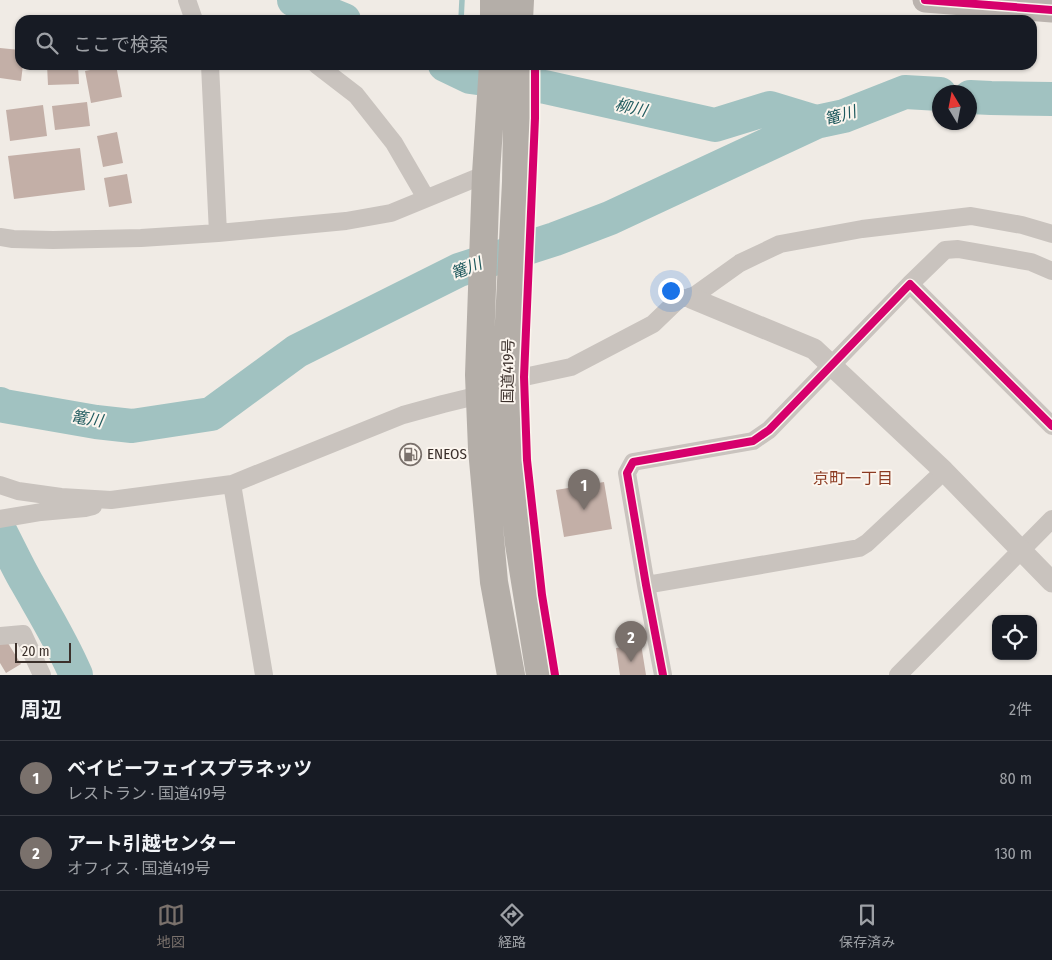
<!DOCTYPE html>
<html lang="ja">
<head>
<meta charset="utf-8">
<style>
	body { margin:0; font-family:"Fira Sans Condensed","Noto Sans JP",sans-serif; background:#242831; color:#f1f3f6 }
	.controls { position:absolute; right:15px; bottom:15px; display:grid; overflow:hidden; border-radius:10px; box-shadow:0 1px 4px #0004 }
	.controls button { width:45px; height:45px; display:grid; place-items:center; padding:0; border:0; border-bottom:1px solid #363941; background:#171b24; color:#f1f3f6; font:25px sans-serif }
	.compass { position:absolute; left:932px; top:85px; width:45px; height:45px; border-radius:50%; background:#171b24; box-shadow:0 1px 4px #0004; rotate:350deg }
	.scale { position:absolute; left:15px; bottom:12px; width:56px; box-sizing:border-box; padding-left:5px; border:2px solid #3b302b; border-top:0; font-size:14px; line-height:18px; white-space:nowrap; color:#3b302b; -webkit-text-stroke:4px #fbf5ee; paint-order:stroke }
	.you { position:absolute; left:670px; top:290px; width:18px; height:18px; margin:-12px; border:4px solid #fff; border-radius:50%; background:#1a73e8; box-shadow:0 0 0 8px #1a73e833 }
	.badge { display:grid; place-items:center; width:32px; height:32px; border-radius:50%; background:#7a716c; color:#fff; font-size:16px; font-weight:700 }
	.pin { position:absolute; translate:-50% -41px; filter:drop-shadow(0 1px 2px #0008) }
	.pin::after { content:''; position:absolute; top:26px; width:18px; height:15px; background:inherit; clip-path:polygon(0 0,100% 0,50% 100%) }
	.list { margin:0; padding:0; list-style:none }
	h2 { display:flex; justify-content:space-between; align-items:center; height:65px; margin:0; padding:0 20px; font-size:21px }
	h2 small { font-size:16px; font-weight:400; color:#9ea1a6 }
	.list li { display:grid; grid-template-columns:32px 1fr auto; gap:15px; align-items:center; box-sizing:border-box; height:75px; padding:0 20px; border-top:1px solid #363941 }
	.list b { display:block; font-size:19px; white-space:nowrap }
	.list p { margin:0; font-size:16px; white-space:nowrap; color:#9ea1a6 }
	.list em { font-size:16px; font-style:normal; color:#9ea1a6 }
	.icon { flex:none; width:28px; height:28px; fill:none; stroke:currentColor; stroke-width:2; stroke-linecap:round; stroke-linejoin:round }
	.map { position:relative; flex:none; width:1052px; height:675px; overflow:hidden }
	.search { position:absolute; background:#171b24; box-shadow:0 1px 4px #0004; left:15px; right:15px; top:15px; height:55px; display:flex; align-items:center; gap:12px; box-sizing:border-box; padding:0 18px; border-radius:15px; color:#9ea1a6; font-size:19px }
	.sheet { height:215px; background:#171b24 }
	nav { display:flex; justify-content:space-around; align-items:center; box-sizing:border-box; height:70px; border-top:1px solid #363941; background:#171b24; font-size:14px; color:#9ea1a6 }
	nav a { display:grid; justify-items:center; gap:2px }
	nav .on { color:#7a716c }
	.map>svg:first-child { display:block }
</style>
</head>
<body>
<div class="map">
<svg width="1052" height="675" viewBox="0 0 1052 675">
	<rect width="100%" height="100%" fill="#f0ebe5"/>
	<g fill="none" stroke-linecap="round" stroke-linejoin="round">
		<path stroke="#a1c2c1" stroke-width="5.5" d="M 461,20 L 462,0
			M 461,73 L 461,65"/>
		<path stroke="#a1c2c1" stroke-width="34" d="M 294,0 L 344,20
			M 445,65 L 470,77 L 545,87 L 715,125 L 770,108 L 816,122
			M 970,97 L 991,98 L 1052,99
			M 0,404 L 4,406 L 96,422 L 132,426 L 211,414 L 297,351 L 459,270 L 555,239 L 610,218 L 816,122 L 844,116 L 905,92 L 940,94
			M 0,531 C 9,548 17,566 27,583 C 44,613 62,642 76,675"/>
	</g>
	<path fill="#c3afa7" d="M 0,48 L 20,50 L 20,65 L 23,65 L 21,81 L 0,78 Z
		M 47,65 L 78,65 L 79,84 L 48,85 Z
		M 116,65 L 122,97 L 91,103 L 85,71 Z
		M 87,102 L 90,126 L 55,130 L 52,106 Z
		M 43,105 L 47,136 L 10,141 L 6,110 Z
		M 117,132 L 123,163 L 103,167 L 97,136 Z
		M 80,148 L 85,190 L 14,199 L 8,156 Z
		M 127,174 L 132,203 L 109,207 L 104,178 Z
		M 604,482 L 612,529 L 564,537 L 556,490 Z
		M 6,640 L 21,664 L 6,673 L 0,663 L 0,643 Z
		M 641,644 L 646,675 L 620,675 L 616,648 Z"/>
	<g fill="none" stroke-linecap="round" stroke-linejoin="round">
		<path stroke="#c9c3be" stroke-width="18" d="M 187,0 L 194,20
			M 210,65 L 218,233
			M 317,65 L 356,95 L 394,143 L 426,198
			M 0,237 L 13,239 L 53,240 L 141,238 L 218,233 L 346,221 L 391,213 L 486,174
			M 910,284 L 945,250 L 958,249 L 1031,262 L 1052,271
			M 506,381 L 571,367 L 653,324 L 680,298 L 691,298 L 740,263 L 780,244 L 862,229 L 971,216 L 1022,225 L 1052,234
			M 232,484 L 264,675
			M 0,485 L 18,491 L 61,497 L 111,500 L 232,484 L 403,415 L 443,404 L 480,395
			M 0,519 L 41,512 L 85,508 L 93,506
			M 646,585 L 859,548 L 867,543 L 944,471
			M 0,636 L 23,634 L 42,675
			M 663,675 L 646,585 L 627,473 L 633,462 L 753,441 L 769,430 L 910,284 L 1052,426
			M 898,675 L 1052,519"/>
		<path stroke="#c9c3be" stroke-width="21" d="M 691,298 L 814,349 L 944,471 L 1052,582"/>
		<path stroke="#bab3ae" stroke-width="25" d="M 925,0 L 1052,10"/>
		<path stroke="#b4aea8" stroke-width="28" d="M 494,0 L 494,20
			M 519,20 L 520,0
			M 493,65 L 486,174 L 479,375 L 482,449 L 494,582 L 511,675
			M 518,65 L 516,182 L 506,381 L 511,468 L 519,544 L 540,675"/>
		<defs>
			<path id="cycleway" d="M 925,0 L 1052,10
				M 535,65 L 535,118 L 524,377 L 527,460 L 542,595 L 555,675
				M 663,675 L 646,585 L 627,473 L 633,462 L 753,441 L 769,430 L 910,284 L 1052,426"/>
		</defs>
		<use href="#cycleway" stroke="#fbf5ee" stroke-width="11"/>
		<use href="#cycleway" stroke="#d6006c" stroke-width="8"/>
	</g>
	<defs>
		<symbol id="fuel-ring" viewBox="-11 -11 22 22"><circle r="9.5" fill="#fbf5ee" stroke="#7a716c" stroke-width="1.5"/><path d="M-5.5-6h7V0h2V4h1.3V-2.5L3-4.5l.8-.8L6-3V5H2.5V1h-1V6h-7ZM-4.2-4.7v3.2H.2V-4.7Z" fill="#7a716c"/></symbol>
	</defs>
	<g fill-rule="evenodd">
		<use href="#fuel-ring" x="398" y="442" width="25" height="25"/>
	</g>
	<g text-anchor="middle" stroke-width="4" stroke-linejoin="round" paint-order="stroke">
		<g font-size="15" fill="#3b302b" stroke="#fbf5ee">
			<text transform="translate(508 371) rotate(-89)" y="5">国道419号</text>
		</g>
		<g font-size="15" fill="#3b302b" stroke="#fbf5ee" text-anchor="start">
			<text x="427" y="459">ENEOS</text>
		</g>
		<g font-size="16" font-style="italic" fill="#1f5a5e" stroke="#fbf5ee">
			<text transform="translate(631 107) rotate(13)" y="6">柳川</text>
			<text transform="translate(840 115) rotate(-16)" y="6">篭川</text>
			<text transform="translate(466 268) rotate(-22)" y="6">篭川</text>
			<text transform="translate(87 418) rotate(9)" y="6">篭川</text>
		</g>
		<g font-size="16" fill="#8c3b22" stroke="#fbf5ee">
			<text x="853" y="484">京町一丁目</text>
		</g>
	</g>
</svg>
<div class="controls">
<button><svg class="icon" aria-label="locate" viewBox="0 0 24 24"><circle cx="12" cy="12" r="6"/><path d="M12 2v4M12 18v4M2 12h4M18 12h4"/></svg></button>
</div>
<svg class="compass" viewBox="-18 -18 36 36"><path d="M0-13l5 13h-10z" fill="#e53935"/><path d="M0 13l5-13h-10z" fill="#9ea1a6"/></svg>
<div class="scale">20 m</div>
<div class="you"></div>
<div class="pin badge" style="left:584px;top:510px">1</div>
<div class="pin badge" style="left:631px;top:662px">2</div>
<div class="search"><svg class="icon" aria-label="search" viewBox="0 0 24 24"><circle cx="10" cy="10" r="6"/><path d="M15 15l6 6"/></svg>ここで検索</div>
</div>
<section class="sheet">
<h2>周辺<small>2件</small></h2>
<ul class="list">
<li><span class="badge">1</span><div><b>ベイビーフェイスプラネッツ</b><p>レストラン · 国道419号</p></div><em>80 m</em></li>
<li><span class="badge">2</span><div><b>アート引越センター</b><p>オフィス · 国道419号</p></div><em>130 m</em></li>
</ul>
</section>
<nav>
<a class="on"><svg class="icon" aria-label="map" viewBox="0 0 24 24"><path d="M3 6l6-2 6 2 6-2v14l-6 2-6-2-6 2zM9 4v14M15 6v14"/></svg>地図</a>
<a><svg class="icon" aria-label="directions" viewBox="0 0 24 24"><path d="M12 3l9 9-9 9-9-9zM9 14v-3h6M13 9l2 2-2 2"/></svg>経路</a>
<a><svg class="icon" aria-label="saved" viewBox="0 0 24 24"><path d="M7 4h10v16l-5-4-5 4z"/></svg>保存済み</a>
</nav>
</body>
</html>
